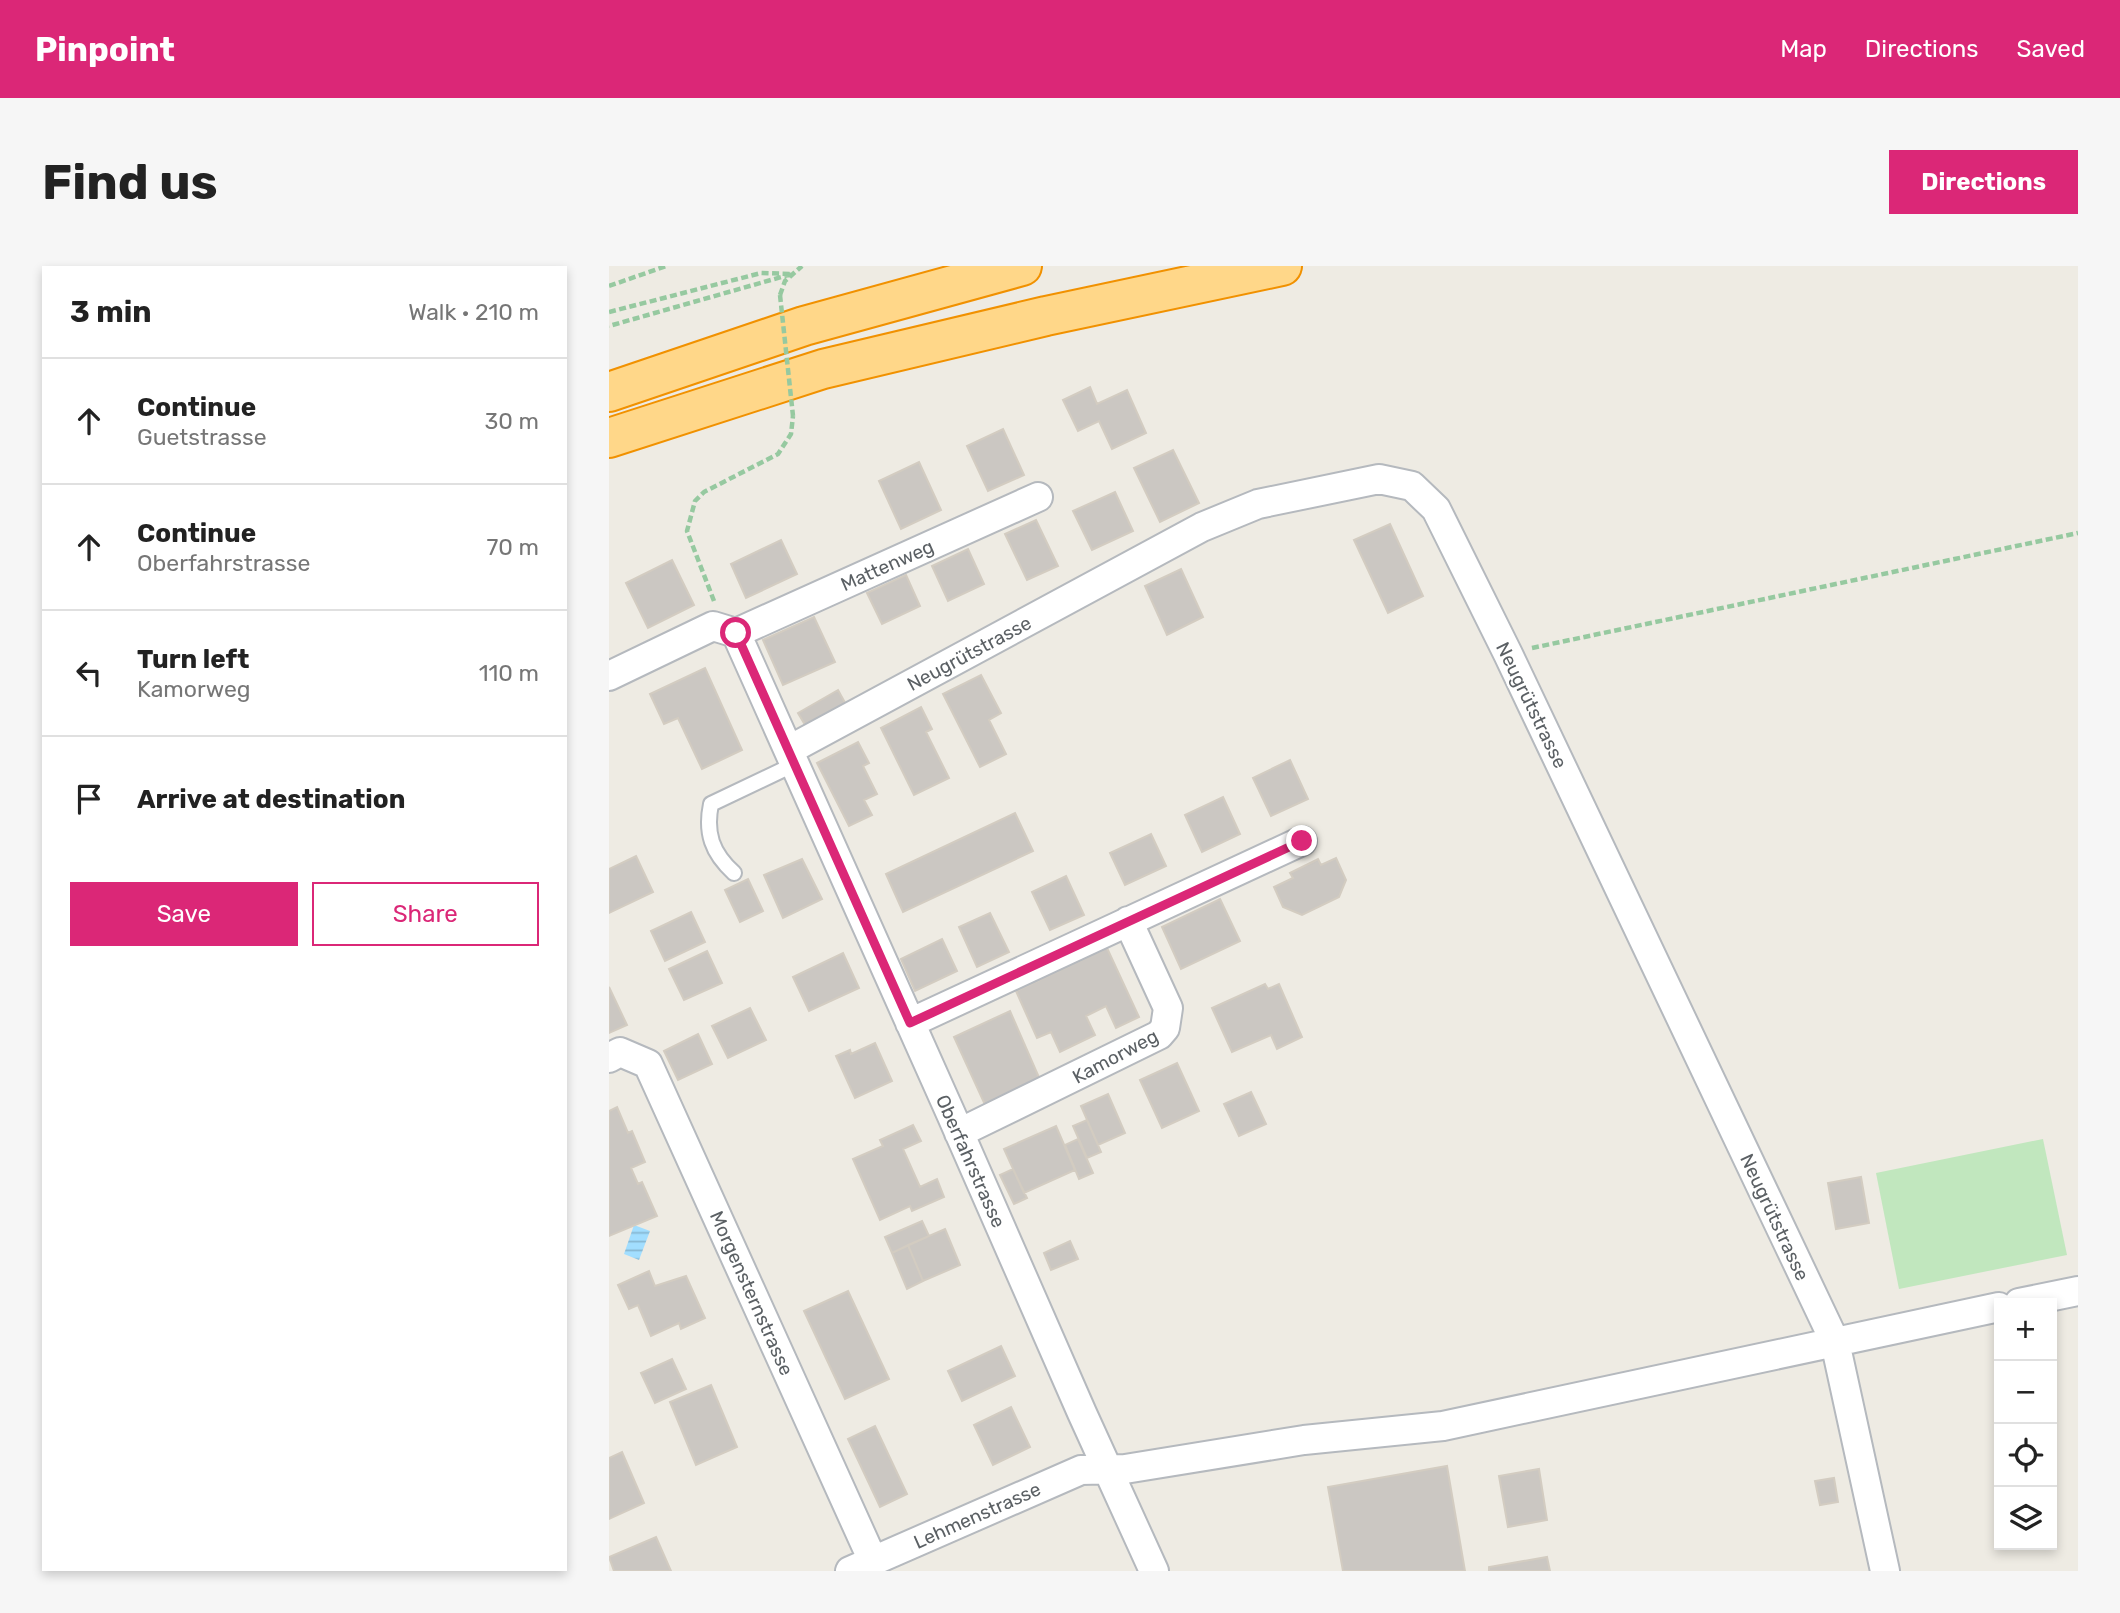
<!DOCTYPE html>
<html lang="en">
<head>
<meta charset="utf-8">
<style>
	body { margin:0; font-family:Rubik,sans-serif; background:#f6f6f6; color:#222 }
	.controls { position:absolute; right:21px; bottom:21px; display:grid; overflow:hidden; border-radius:0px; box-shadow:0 4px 10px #0003 }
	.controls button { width:63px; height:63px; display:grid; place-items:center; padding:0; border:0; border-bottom:2px solid #e0e0e0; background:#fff; color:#222; font:35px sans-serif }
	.stop { position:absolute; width:21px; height:21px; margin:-16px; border:5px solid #db2777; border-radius:50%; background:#fff }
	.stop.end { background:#db2777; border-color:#fff; box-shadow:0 2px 7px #0008 }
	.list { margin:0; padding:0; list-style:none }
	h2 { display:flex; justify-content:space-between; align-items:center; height:91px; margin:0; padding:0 28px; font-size:30px }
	h2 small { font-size:23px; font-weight:400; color:#767676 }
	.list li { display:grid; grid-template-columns:46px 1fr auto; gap:21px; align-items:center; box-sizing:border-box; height:126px; padding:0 28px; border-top:2px solid #e0e0e0 }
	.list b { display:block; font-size:26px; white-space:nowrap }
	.list p { margin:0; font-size:23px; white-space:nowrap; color:#767676 }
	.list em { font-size:23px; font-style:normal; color:#767676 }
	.actions { display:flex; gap:14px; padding:21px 28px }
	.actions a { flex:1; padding:16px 0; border:2px solid #db2777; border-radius:0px; text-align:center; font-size:24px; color:#db2777 }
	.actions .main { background:#db2777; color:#fff }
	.icon { flex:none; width:38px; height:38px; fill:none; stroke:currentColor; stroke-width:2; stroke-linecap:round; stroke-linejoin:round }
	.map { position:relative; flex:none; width:1469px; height:1305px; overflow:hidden; border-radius:0px }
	header { display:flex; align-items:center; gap:42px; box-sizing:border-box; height:98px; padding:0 35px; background:#db2777; color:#fff }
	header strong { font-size:33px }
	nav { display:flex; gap:38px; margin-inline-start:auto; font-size:24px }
	.intro { display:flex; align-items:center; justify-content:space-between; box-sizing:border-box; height:168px; padding:0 42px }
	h1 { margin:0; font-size:49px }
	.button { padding:18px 32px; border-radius:0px; background:#db2777; color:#fff; font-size:24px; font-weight:700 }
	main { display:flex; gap:42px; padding:0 42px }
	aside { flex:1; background:#fff; border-radius:0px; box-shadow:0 4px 10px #0003 }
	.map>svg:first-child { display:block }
</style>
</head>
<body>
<header>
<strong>Pinpoint</strong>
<nav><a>Map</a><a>Directions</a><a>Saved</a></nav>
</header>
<div class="intro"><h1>Find us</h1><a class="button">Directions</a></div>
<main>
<aside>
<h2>3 min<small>Walk · 210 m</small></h2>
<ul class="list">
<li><svg class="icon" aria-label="ahead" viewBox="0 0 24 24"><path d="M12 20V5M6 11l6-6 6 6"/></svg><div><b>Continue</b><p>Guetstrasse</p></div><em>30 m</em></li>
<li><svg class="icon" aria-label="ahead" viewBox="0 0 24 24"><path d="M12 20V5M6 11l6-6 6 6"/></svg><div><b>Continue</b><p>Oberfahrstrasse</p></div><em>70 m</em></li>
<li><svg class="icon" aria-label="left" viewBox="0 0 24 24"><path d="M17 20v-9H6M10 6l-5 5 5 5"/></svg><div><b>Turn left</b><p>Kamorweg</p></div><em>110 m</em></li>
<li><svg class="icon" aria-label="arrive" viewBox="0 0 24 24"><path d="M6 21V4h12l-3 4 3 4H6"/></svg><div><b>Arrive at destination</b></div></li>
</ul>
<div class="actions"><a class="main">Save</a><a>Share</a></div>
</aside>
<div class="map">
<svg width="1469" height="1305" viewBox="0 0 1469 1305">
	<defs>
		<pattern id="water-rules" width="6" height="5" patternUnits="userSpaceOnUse" patternTransform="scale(1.75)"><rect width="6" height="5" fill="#a2deff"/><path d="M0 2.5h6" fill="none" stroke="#87b7d2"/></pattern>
	</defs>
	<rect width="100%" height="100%" fill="#eeebe3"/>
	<path fill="#c1e7be" d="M 1434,873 L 1458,989 L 1290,1023 L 1267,907 Z"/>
	<path fill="url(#water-rules)" d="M 25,959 L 41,965 L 30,994 L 15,988 Z"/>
	<path fill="#cbc7c2" stroke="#d3ccc1" stroke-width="2" d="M 481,121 L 488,138 L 518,124 L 537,167 L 503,183 L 490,155 L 469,165 L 454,134 Z
		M 394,163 L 415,209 L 379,225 L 358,180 Z
		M 564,184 L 590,237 L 551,256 L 525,202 Z
		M 310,196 L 332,244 L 292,263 L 270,215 Z
		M 506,226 L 524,265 L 483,284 L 464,245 Z
		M 427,254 L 449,300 L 418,314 L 396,268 Z
		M 781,258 L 814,330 L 779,347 L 745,274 Z
		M 172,274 L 188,308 L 137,332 L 122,298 Z
		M 359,283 L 375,318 L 339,335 L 323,300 Z
		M 63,294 L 85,339 L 39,362 L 17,317 Z
		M 572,303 L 594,351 L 558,369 L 536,320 Z
		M 297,309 L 311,340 L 273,358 L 258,327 Z
		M 205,351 L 226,396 L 174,419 L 154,374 Z
		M 96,402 L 133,484 L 93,503 L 69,452 L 55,458 L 41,428 Z
		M 372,409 L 392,447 L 380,454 L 397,488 L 371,501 L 334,428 Z
		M 229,424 L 239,442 L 199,464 L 189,447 Z
		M 312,441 L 323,463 L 317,466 L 340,512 L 305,529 L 272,462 Z
		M 249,476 L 260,497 L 254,500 L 268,528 L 255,534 L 263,549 L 240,560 L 208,497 Z
		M 681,494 L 699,533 L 662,550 L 644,512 Z
		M 614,531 L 631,568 L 593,586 L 576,549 Z
		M 406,547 L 424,585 L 294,646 L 277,608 Z
		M 542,568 L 557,600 L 516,619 L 501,587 Z
		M 27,590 L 44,626 L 0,647 L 0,603 Z
		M 727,592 L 737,614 L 730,631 L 693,649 L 674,641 L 665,621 L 684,612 L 681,607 L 709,593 L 712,599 Z
		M 193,593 L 213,633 L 174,652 L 155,609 Z
		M 457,610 L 475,649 L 441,664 L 423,626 Z
		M 139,613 L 154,645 L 131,656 L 116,624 Z
		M 611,633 L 631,675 L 572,703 L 553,661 Z
		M 82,646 L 96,676 L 56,695 L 42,665 Z
		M 381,647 L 400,686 L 368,701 L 350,661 Z
		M 333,673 L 348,705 L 306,725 L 292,693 Z
		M 498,682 L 530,751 L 507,762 L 497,740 L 477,750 L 486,769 L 451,786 L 442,766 L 428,772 L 407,725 Z
		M 98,685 L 113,717 L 75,734 L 60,703 Z
		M 234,687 L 250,722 L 200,745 L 184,711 Z
		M 656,718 L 659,723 L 670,718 L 693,771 L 668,783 L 662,769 L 623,786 L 603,742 Z
		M 0,721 L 18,759 L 0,767 Z
		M 141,742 L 157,774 L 119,792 L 103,760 Z
		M 401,745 L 432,816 L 377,841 L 345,771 Z
		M 89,768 L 103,798 L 69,814 L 55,785 Z
		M 266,777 L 283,815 L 246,832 L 227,790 L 241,784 L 242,788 Z
		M 568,797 L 590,845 L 553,862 L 531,814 Z
		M 642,826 L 657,858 L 630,870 L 615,838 Z
		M 499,828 L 516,867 L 489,879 L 472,840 Z
		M 8,841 L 19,867 L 23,865 L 36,896 L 22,902 L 29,918 L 33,916 L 48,950 L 0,970 L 0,845 Z
		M 478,854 L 492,886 L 478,892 L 464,860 Z
		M 304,859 L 312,875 L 294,883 L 311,921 L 328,913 L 335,931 L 303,945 L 301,940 L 271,954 L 244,893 L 274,880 L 271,874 Z
		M 447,860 L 466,904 L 415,927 L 395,883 Z
		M 469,873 L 484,907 L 470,913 L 456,879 Z
		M 404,903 L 418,932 L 405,938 L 391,909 Z
		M 1252,911 L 1260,957 L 1227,963 L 1219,917 Z
		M 313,955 L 320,970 L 283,987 L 276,971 Z
		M 336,963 L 351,999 L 314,1015 L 299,979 Z
		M 461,975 L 469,993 L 442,1004 L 435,987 Z
		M 299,979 L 314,1015 L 298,1023 L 283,987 Z
		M 40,1005 L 46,1020 L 77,1010 L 96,1052 L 72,1063 L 70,1057 L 42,1070 L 29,1039 L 20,1043 L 9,1019 Z
		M 239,1025 L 280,1113 L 236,1133 L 195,1045 Z
		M 392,1080 L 406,1110 L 353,1135 L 339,1105 Z
		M 63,1093 L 77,1123 L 46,1137 L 32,1107 Z
		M 102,1119 L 128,1181 L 87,1199 L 61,1136 Z
		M 402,1141 L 421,1181 L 384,1199 L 365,1159 Z
		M 266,1160 L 298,1228 L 271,1241 L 239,1173 Z
		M 13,1186 L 35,1237 L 0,1253 L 0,1192 Z
		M 838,1200 L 856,1305 L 734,1305 L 719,1221 Z
		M 930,1203 L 938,1254 L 899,1261 L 890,1210 Z
		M 1225,1212 L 1229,1236 L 1211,1239 L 1206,1215 Z
		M 47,1271 L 62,1305 L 5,1305 L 0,1291 Z
		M 938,1291 L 941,1305 L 880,1305 L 880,1301 Z"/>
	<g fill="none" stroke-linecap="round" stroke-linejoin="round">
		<defs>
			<path id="service" d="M 125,607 C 103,587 96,567 102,538 L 186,498"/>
			<path id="minor" d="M 127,367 L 429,231
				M 0,410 L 104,360 L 127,367 L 342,848 L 473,1147 L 545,1305
				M 180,484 L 593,261 L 649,238 L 770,213 L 803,220 L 827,243 L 899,388 L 1226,1076 L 1276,1305
				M 301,757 L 693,575
				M 0,792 L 11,786 L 39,798 L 264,1295
				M 350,867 L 550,769 L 556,762 L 559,742 L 519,655
				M 1410,1037 L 1469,1025
				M 241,1305 L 472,1204 L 516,1203 L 695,1174 L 834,1160 L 1390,1041"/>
			<path id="motorway" d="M 0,126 L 195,60 L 413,0
				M 0,172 L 214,103 L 437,50 L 673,0"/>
		</defs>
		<use href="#service" stroke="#b5b9be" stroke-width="18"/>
		<use href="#minor" stroke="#b5b9be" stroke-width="32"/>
		<use href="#motorway" stroke="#f19100" stroke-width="42"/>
		<path stroke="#96c9a0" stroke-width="4.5" stroke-dasharray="7 3.5" stroke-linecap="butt" d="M 0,20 L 57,0
			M 171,29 L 176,15 L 193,0
			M 0,46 L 152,7 L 183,8 L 0,60
			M 105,335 L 78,265 L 86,235 L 95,226 L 169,188 L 182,168 L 184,150
			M 923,382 L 1469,267"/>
		<use href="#service" stroke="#fff" stroke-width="14"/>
		<use href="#minor" stroke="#fff" stroke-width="28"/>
		<use href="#motorway" stroke="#ffd789" stroke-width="38"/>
		<path stroke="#96c9a0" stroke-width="4.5" stroke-dasharray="7 3.5" stroke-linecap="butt" d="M 171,29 L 184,150"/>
	</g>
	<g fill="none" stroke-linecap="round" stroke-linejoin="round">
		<path stroke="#db2777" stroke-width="9" d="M 127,367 L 301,757 L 693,575"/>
	</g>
	<g text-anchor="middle" stroke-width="5" stroke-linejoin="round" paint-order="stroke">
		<g font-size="19" fill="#5b6064" stroke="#fff">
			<text transform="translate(278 299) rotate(-24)" y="7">Mattenweg</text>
			<text transform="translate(360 387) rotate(-28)" y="7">Neugrütstrasse</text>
			<text transform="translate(923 439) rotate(64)" y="7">Neugrütstrasse</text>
			<text transform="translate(506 790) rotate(-28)" y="7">Kamorweg</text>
			<text transform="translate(362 895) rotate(66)" y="7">Oberfahrstrasse</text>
			<text transform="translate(1166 951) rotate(65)" y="7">Neugrütstrasse</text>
			<text transform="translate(143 1027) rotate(66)" y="7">Morgensternstrasse</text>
			<text transform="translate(368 1249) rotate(-24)" y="7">Lehmenstrasse</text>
		</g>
	</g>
</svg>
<div class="controls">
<button>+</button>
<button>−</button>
<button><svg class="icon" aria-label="locate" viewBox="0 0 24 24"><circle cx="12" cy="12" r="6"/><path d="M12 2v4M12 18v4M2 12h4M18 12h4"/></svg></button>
<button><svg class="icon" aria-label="layers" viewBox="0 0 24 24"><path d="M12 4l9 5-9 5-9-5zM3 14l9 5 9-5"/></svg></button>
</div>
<div class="stop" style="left:127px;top:367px"></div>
<div class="stop end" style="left:693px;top:575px"></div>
</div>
</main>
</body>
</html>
